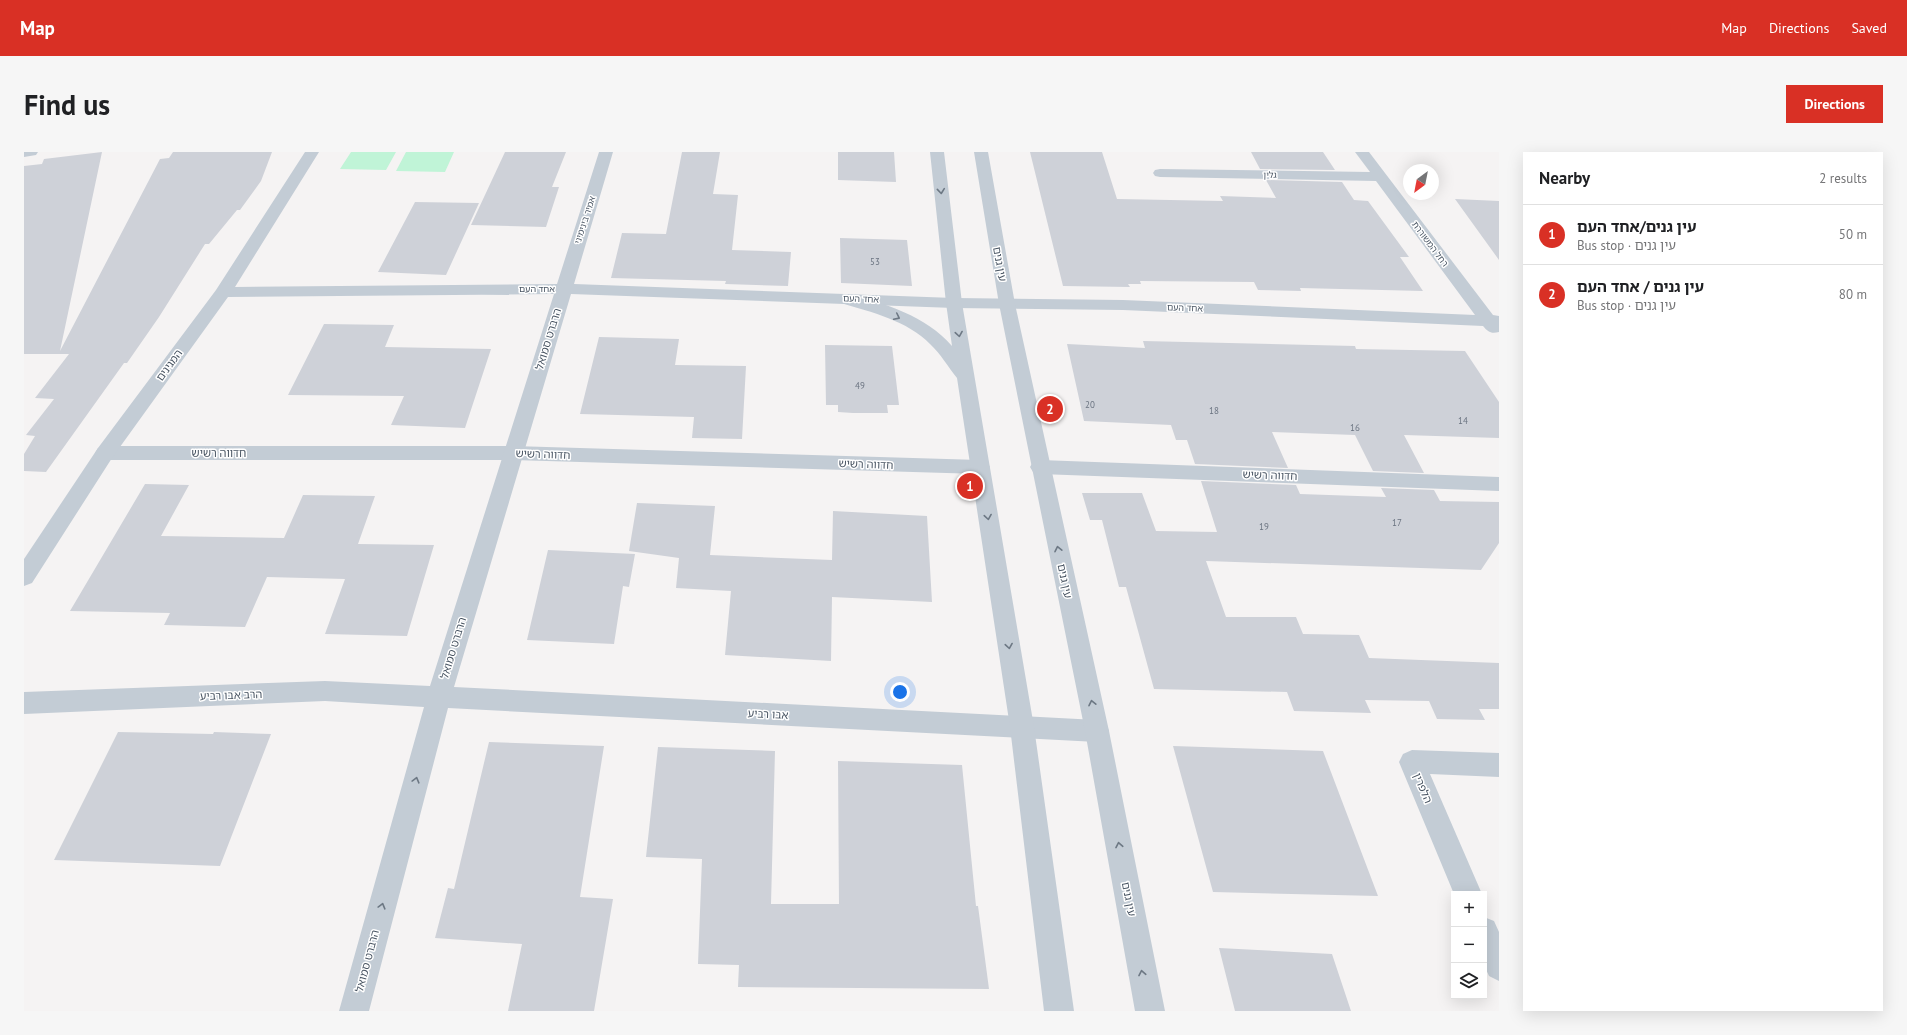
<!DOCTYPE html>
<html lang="en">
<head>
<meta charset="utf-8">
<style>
	body { margin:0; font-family:"PT Sans","Noto Sans Hebrew",sans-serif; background:#f6f6f6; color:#202124 }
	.controls { position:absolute; right:12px; bottom:12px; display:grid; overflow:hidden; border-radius:0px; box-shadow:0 4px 16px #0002 }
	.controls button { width:36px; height:36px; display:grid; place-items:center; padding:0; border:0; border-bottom:1px solid #e0e0e0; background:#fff; color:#202124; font:20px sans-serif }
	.compass { position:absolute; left:1379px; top:12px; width:36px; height:36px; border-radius:50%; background:#fff; box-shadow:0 4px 16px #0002; rotate:212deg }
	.you { position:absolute; left:876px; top:540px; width:14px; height:14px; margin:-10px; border:3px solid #fff; border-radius:50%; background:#1a73e8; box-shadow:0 0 0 6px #1a73e833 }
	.badge { display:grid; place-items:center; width:26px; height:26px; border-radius:50%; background:#d93025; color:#fff; font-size:13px; font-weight:700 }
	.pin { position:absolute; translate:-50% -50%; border:2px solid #fff; box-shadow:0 1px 4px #0006 }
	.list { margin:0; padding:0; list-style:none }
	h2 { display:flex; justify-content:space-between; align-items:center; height:52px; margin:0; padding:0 16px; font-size:17px }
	h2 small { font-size:13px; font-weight:400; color:#757577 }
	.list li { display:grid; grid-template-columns:26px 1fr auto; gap:12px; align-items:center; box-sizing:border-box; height:60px; padding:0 16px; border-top:1px solid #e0e0e0 }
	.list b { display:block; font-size:15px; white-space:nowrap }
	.list p { margin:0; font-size:13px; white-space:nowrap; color:#757577 }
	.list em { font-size:13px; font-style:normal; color:#757577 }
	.icon { flex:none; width:22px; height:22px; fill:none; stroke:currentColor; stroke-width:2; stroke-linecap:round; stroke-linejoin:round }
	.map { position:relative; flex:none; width:1475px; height:859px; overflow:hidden; border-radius:0px }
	header { display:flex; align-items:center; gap:24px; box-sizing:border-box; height:56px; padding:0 20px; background:#d93025; color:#fff }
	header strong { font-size:19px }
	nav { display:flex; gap:22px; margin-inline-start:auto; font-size:14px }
	.intro { display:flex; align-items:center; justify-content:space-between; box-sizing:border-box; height:96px; padding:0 24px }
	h1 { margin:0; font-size:28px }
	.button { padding:10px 18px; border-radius:0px; background:#d93025; color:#fff; font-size:14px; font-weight:700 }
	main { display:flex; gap:24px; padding:0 24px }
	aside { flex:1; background:#fff; border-radius:0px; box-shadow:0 4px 16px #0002 }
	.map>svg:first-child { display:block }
</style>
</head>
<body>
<header>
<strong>Map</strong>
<nav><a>Map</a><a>Directions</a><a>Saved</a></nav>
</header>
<div class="intro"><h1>Find us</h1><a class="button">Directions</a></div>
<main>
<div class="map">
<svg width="1475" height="859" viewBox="0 0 1475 859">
	<rect width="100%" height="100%" fill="#f5f3f3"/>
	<path fill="#c0f4d7" d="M 327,0 L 372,0 L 362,18 L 316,17 Z
		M 382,0 L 430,0 L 421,20 L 372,19 Z"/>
	<path fill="#ced1d8" d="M 78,0 L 36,199 L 136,7 L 145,6 L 149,0 L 248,0 L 237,29 L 216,58 L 213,58 L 185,92 L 181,92 L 135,165 L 103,211 L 100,211 L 22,320 L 0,319 L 0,302 L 11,284 L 2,283 L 30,247 L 11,246 L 45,202 L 0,202 L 0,14 L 18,12 L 20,7 Z
		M 481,0 L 542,0 L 528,35 L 535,35 L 522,75 L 447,73 Z
		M 658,0 L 696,0 L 689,42 L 714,43 L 708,98 L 767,100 L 764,134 L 701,132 L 702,129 L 587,126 L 598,81 L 642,82 Z
		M 814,0 L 870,0 L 872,30 L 814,28 Z
		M 1006,0 L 1078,0 L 1093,47 L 1199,49 L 1196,44 L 1252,46 L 1242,28 L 1318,30 L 1330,48 L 1344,49 L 1385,105 L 1376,105 L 1399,139 L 1276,136 L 1277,139 L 1234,138 L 1230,130 L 1116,129 L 1117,132 L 1104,132 L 1106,135 L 1039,134 Z
		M 1227,0 L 1299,0 L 1311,18 L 1236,17 Z
		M 1431,47 L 1475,49 L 1475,108 Z
		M 391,50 L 455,51 L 422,123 L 354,120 Z
		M 816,86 L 883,88 L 888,134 L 817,131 Z
		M 300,172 L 370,173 L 361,195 L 467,197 L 441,276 L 367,273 L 380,244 L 264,243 Z
		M 575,185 L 655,187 L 651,213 L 722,214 L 718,287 L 668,286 L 670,265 L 556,262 Z
		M 1119,189 L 1331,194 L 1332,197 L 1441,199 L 1475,250 L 1475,286 L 1380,283 L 1400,321 L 1349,319 L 1331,283 L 1248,280 L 1264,316 L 1171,312 L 1163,288 L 1152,288 L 1147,273 L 1060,269 L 1043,192 L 1121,196 Z
		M 801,193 L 868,194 L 875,253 L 863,253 L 864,261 L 829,261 L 814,260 L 814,253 L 802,253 Z
		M 1177,329 L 1272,333 L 1276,342 L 1362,345 L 1357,336 L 1410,338 L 1416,349 L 1475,350 L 1475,391 L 1457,418 L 1182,409 L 1202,465 L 1272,465 L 1279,482 L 1335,483 L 1345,506 L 1475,511 L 1475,557 L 1455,557 L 1461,568 L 1413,567 L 1405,549 L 1341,548 L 1347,561 L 1270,559 L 1263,540 L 1130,537 L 1102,435 L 1095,435 L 1078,368 L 1066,368 L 1058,341 L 1118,341 L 1132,379 L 1193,380 Z
		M 121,332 L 165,333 L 137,384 L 260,386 L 279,343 L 351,344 L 334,392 L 410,393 L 383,484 L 301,482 L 321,427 L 243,425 L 221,475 L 140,473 L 146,461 L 46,459 Z
		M 613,351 L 691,354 L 686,403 L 808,408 L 809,359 L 903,364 L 908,450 L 808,445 L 807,509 L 701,503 L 707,439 L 652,436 L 655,406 L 605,399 Z
		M 524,398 L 611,402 L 605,435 L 599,434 L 590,492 L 503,488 Z
		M 94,580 L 189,582 L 190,580 L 247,582 L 196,714 L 30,708 Z
		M 465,590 L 580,594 L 556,745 L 589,747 L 570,859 L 484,859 L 498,792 L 411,786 L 424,736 L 430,737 Z
		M 1149,594 L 1299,599 L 1354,744 L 1189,740 Z
		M 634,595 L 751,599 L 747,752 L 815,752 L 814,609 L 938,613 L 952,754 L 954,754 L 965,837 L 714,835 L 715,813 L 674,812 L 678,707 L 622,705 Z
		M 1195,796 L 1308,802 L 1327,859 L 1211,859 Z"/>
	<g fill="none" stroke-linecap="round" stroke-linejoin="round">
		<path fill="#c3ccd5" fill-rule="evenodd" d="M 81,294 L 489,294 L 956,308 L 963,310 L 966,315 L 963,320 L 956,322 L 489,308 L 81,308 L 74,306 L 71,301 L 74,296 Z
			M 1016,308 L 1475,325 L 1475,339 L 1016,322 L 1009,320 L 1006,315 L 1009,310 Z"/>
		<path fill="#c3ccd5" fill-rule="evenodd" d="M 0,0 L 14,0 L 12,3 L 0,5 Z
			M 281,0 L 295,0 L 211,135 L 533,132 L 575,0 L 589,0 L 550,132 L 930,146 L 1099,148 L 1451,163 L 1352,29 L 1136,25 L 1131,24 L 1129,21 L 1131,18 L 1136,17 L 1346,20 L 1331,0 L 1345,0 L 1469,163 L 1475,164 L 1475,180 C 1467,182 1464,180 1459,174 L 1099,158 L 930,156 L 547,142 L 430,535 L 1073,568 L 1082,571 L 1085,579 L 1082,587 L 1073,590 L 424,556 L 345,859 L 315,859 L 400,555 L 301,549 L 0,562 L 0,540 L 301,529 L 406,534 L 530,142 L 204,145 L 88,306 L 8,431 L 0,434 L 0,407 L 74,296 L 192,138 Z
			M 1388,598 L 1475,601 L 1475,625 L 1406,622 L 1458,742 L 1430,742 L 1375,610 L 1379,602 Z
			M 1460,765 L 1470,769 L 1475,780 L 1475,829 L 1465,824 L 1460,813 Z"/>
		<path fill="#c3ccd5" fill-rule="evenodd" d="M 906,0 L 920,0 L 938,151 L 1010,575 L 1050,859 L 1020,859 L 986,575 L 933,226 C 924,215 917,202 906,192 C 884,169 847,160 817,151 L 815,147 L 817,143 L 823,142 C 861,151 902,164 928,194 L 922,151 Z
			M 950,0 L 964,0 L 991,152 L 1085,579 L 1141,859 L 1111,859 L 1061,579 L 975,152 Z"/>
	</g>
	<defs><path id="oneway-chevron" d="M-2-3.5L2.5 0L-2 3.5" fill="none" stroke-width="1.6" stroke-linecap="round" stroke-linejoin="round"/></defs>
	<g stroke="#6d7884">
		<use href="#oneway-chevron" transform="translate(917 39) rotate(84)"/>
		<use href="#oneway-chevron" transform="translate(873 165) rotate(26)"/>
		<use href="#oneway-chevron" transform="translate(935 182) rotate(81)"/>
		<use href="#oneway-chevron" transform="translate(964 365) rotate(81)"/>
		<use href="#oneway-chevron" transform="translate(1034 397) rotate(-102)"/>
		<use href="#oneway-chevron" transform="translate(985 494) rotate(81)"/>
		<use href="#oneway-chevron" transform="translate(1068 551) rotate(-102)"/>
		<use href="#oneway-chevron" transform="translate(392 628) rotate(-75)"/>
		<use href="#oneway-chevron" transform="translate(1095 693) rotate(-101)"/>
		<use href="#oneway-chevron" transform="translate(358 754) rotate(-75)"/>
		<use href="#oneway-chevron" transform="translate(1118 821) rotate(-101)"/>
	</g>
	<g text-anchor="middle" stroke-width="3" stroke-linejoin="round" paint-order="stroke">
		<g font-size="9" fill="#485462" stroke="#fff">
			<text transform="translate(1246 23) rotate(1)" y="3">גלין</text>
			<text transform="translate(561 68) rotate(-72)" y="3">אמיר בינימיני</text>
			<text transform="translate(1406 92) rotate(53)" y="3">רחל המשוררת</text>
			<text x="513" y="140">אחד העם</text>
			<text transform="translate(837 147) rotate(2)" y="3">אחד העם</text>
			<text transform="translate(1161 156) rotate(2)" y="3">אחד העם</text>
		</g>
		<g font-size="9" fill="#6a7380">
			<text x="851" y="113">53</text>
			<text x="836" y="237">49</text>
			<text x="1066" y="256">20</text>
			<text x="1190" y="262">18</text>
			<text x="1439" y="272">14</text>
			<text x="1331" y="279">16</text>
			<text x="1373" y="374">17</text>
			<text x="1240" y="378">19</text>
		</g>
		<g font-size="11" fill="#485462" stroke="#fff">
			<text transform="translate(976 112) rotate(80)" y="4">עין גנים</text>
			<text transform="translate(524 187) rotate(-73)" y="4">הרברט סמואל</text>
			<text transform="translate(145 213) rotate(-54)" y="4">המגינים</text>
			<text x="195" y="305">חדווה רשיש</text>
			<text transform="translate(519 302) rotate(2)" y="4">חדווה רשיש</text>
			<text transform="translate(842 312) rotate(2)" y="4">חדווה רשיש</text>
			<text transform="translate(1246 323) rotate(2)" y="4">חדווה רשיש</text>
			<text transform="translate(1041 429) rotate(78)" y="4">עין גנים</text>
			<text transform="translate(429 496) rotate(-73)" y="4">הרברט סמואל</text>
			<text transform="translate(207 543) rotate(-2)" y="4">הרב אבו רביע</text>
			<text transform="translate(744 562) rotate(3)" y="4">אבו רביע</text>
			<text transform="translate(1399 636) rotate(67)" y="4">הלפרין</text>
			<text transform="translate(1105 747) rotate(79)" y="4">עין גנים</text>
			<text transform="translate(343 809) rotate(-75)" y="4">הרברט סמואל</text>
		</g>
	</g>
</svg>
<div class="controls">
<button>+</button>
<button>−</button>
<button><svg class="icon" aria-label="layers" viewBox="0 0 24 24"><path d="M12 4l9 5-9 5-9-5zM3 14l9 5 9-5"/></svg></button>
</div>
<svg class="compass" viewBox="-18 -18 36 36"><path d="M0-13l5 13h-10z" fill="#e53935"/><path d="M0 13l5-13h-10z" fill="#757577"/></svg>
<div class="you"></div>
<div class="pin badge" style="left:946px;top:334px">1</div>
<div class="pin badge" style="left:1026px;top:257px">2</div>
</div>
<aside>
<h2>Nearby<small>2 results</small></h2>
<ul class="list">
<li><span class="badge">1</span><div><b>עין גנים/אחד העם</b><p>Bus stop · עין גנים</p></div><em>50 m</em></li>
<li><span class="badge">2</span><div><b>עין גנים / אחד העם</b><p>Bus stop · עין גנים</p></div><em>80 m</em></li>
</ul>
</aside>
</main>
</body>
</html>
